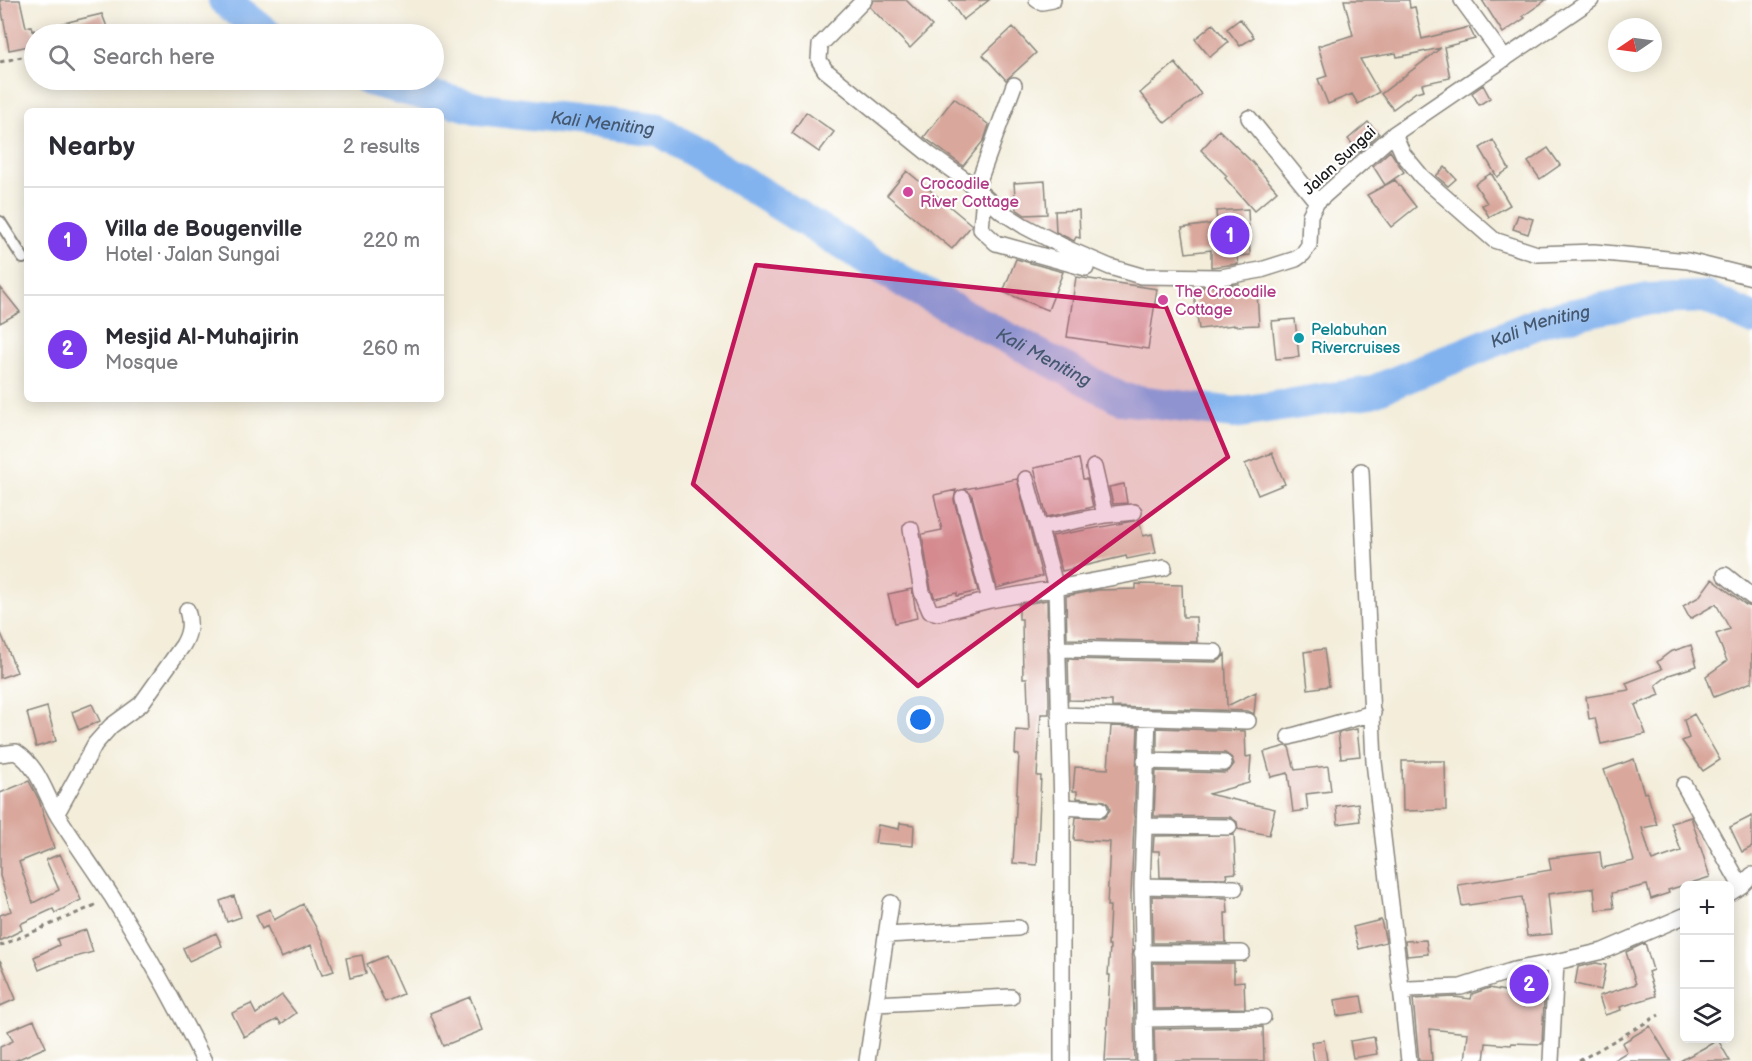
<!DOCTYPE html>
<html lang="en">
<head>
<meta charset="utf-8">
<style>
	body { margin:0; font-family:"Balsamiq Sans",sans-serif; background:#f2f2f3; color:#2b2b33 }
	.controls { position:absolute; right:18px; bottom:18px; display:grid; overflow:hidden; border-radius:9px; box-shadow:0 3px 15px #0003 }
	.controls button { width:54px; height:54px; display:grid; place-items:center; padding:0; border:0; border-bottom:2px solid #e1e1e2; background:#fff; color:#2b2b33; font:30px sans-serif }
	.compass { position:absolute; left:1608px; top:18px; width:54px; height:54px; border-radius:50%; background:#fff; box-shadow:0 3px 15px #0003; rotate:257deg }
	.you { position:absolute; left:921px; top:720px; width:21px; height:21px; margin:-15px; border:4px solid #fff; border-radius:50%; background:#1a73e8; box-shadow:0 0 0 9px #1a73e833 }
	.badge { display:grid; place-items:center; width:39px; height:39px; border-radius:50%; background:#7c3aed; color:#fff; font-size:20px; font-weight:700 }
	.pin { position:absolute; translate:-50% -50%; border:3px solid #fff; box-shadow:0 2px 6px #0006 }
	.list { margin:0; padding:0; list-style:none }
	h2 { display:flex; justify-content:space-between; align-items:center; height:78px; margin:0; padding:0 24px; font-size:26px }
	h2 small { font-size:20px; font-weight:400; color:#7c7c81 }
	.list li { display:grid; grid-template-columns:39px 1fr auto; gap:18px; align-items:center; box-sizing:border-box; height:108px; padding:0 24px; border-top:2px solid #e1e1e2 }
	.list b { display:block; font-size:22px; white-space:nowrap }
	.list p { margin:0; font-size:20px; white-space:nowrap; color:#7c7c81 }
	.list em { font-size:20px; font-style:normal; color:#7c7c81 }
	.icon { flex:none; width:33px; height:33px; fill:none; stroke:currentColor; stroke-width:2; stroke-linecap:round; stroke-linejoin:round }
	.map { position:relative; flex:none; width:1752px; height:1061px; overflow:hidden }
	.search { position:absolute; background:#fff; box-shadow:0 3px 15px #0003; left:24px; top:24px; width:420px; height:66px; display:flex; align-items:center; gap:15px; box-sizing:border-box; padding:0 21px; border-radius:33px; color:#7c7c81; font-size:22px }
	.panel { position:absolute; background:#fff; box-shadow:0 3px 15px #0003; left:24px; top:108px; width:420px; height:294px; border-radius:9px }
	.map>svg:first-child { display:block }
</style>
</head>
<body>
<div class="map">
<svg width="1752" height="1061" viewBox="0 0 1752 1061">
	<rect width="100%" height="100%" fill="#fff"/>
	<filter id="ink" filterUnits="userSpaceOnUse"><feTurbulence type="fractalNoise" baseFrequency=".0167" numOctaves="2"/><feDisplacementMap in="SourceGraphic" scale="12" xChannelSelector="R" yChannelSelector="G"/><feConvolveMatrix kernelMatrix="1 2 1 2 8 2 1 2 1" color-interpolation-filters="sRGB"/></filter>
	<filter id="wash" filterUnits="userSpaceOnUse"><feTurbulence type="fractalNoise" baseFrequency=".008" numOctaves="4" result="noise"/><feDisplacementMap in="SourceGraphic" scale="24" xChannelSelector="R" yChannelSelector="G"/><feGaussianBlur stdDeviation="1.35" result="paint"/><feColorMatrix in="noise" values="0 0 0 0 0 0 0 0 0 0 0 0 0 0 0 0 0 1.4 0 .05"/><feComposite in="paint" operator="in"/></filter>
	<g filter="url(#wash)">
		<rect width="100%" height="100%" fill="#f3edda"/>
		<g fill="none" stroke-linecap="round" stroke-linejoin="round">
			<g stroke="#83b3ee" stroke-width="32">
				<path d="M 224,0 L 267,34"/>
				<path id="s1" d="M 369,80 L 480,109 L 659,130 L 912,287 L 1122,399 L 1234,413 L 1371,392 L 1546,320 L 1649,299 L 1706,297 L 1752,319"/>
			</g>
		</g>
		<g id="blocks">
			<path fill="#d9a79c" d="M 0,0 L 20,0 L 26,27 L 31,26 L 32,31 L 34,30 L 34,45 L 9,50 Z
				M 873,0 L 906,0 L 932,26 L 910,48 L 870,7 Z
				M 949,0 L 989,0 L 963,20 Z
				M 1344,0 L 1409,0 L 1410,8 L 1415,7 L 1422,39 L 1469,27 L 1475,39 L 1444,47 L 1450,78 L 1422,84 L 1424,90 L 1416,92 L 1393,109 L 1381,94 L 1441,48 L 1397,57 L 1396,53 L 1360,59 L 1379,92 L 1358,104 L 1352,94 L 1328,104 L 1318,79 L 1327,76 L 1318,46 L 1353,35 Z
				M 1482,0 L 1546,0 L 1523,16 L 1525,18 L 1503,33 Z
				M 102,14 L 107,27 L 72,34 L 38,34 L 38,29 Z
				M 1240,19 L 1254,37 L 1240,46 L 1227,29 Z
				M 1213,24 L 1228,42 L 1210,57 L 1195,39 Z
				M 1013,27 L 1036,53 L 1006,80 L 983,55 Z
				M 1175,63 L 1201,94 L 1165,123 L 1140,93 Z
				M 1483,85 L 1490,98 L 1479,105 L 1472,93 Z
				M 954,98 L 989,125 L 984,140 L 963,166 L 924,137 Z
				M 806,112 L 834,132 L 819,152 L 792,133 Z
				M 1368,122 L 1379,134 L 1359,152 L 1348,139 Z
				M 1219,130 L 1252,162 L 1277,191 L 1254,211 L 1225,178 L 1227,176 L 1201,150 Z
				M 1493,140 L 1509,169 L 1497,177 L 1480,148 Z
				M 1548,148 L 1560,165 L 1540,179 L 1528,162 Z
				M 1390,151 L 1404,172 L 1385,185 L 1373,166 Z
				M 1445,167 L 1456,179 L 1448,186 L 1436,176 Z
				M 907,171 L 972,225 L 952,249 L 887,195 Z
				M 1491,173 L 1510,205 L 1489,217 L 1482,205 L 1487,203 L 1475,184 Z
				M 1395,180 L 1416,207 L 1391,227 L 1367,195 Z
				M 1045,181 L 1047,214 L 1025,215 L 1016,209 L 1014,183 Z
				M 1248,209 L 1250,255 L 1237,256 L 1238,264 L 1211,267 L 1211,250 L 1186,253 L 1182,228 L 1217,223 L 1216,211 Z
				M 1079,210 L 1080,238 L 1076,237 L 1074,241 L 1056,232 L 1055,211 Z
				M 1518,215 L 1533,219 L 1528,234 L 1513,229 Z
				M 1016,259 L 1063,272 L 1048,310 L 1003,292 Z
				M 1076,277 L 1157,289 L 1148,349 L 1067,337 Z
				M 1239,284 L 1239,293 L 1257,292 L 1259,325 L 1234,326 L 1234,325 L 1199,329 L 1193,288 Z
				M 0,287 L 20,312 L 0,323 Z
				M 1295,319 L 1299,357 L 1276,359 L 1272,321 Z
				M 1272,453 L 1285,484 L 1258,495 L 1245,464 Z
				M 1079,459 L 1083,479 L 1087,479 L 1093,507 L 1047,517 L 1034,468 Z
				M 1017,479 L 1042,576 L 997,588 L 972,496 L 965,489 Z
				M 1124,484 L 1127,503 L 1113,504 L 1109,487 Z
				M 956,490 L 954,500 L 978,591 L 957,596 L 957,593 L 935,598 L 931,589 L 922,534 L 942,530 L 934,495 Z
				M 1139,520 L 1143,536 L 1152,534 L 1156,553 L 1127,559 L 1126,556 L 1062,571 L 1052,536 Z
				M 1712,579 L 1746,605 L 1752,607 L 1752,682 L 1714,697 L 1706,676 L 1727,661 L 1716,634 L 1730,629 L 1716,604 L 1690,619 L 1683,606 L 1699,597 Z
				M 1136,584 L 1182,585 L 1183,617 L 1196,617 L 1197,642 L 1067,639 L 1066,596 L 1098,590 L 1136,589 Z
				M 912,589 L 917,618 L 895,623 L 888,594 Z
				M 1047,600 L 1049,701 L 1049,714 L 1041,714 L 1037,776 L 1041,776 L 1037,865 L 1013,863 L 1019,755 L 1015,754 L 1016,730 L 1029,731 L 1027,678 L 1023,678 L 1022,619 L 1019,619 L 1019,605 Z
				M 0,631 L 17,672 L 0,678 Z
				M 1691,645 L 1697,666 L 1669,675 L 1656,685 L 1660,695 L 1635,705 L 1646,734 L 1601,744 L 1595,718 L 1589,719 L 1586,697 L 1629,690 L 1626,683 L 1662,669 L 1657,662 L 1670,652 Z
				M 1324,649 L 1329,686 L 1308,689 L 1304,652 Z
				M 1225,654 L 1227,706 L 1256,692 L 1254,714 L 1248,711 L 1112,707 L 1112,701 L 1069,700 L 1068,659 L 1215,662 L 1220,660 Z
				M 92,704 L 100,721 L 79,730 L 72,712 Z
				M 47,707 L 56,741 L 36,747 L 27,713 Z
				M 1694,714 L 1720,760 L 1703,771 L 1682,741 L 1689,738 L 1684,720 Z
				M 1111,726 L 1138,727 L 1131,895 L 1135,1061 L 1105,1061 L 1110,975 L 1108,975 L 1110,946 L 1108,946 L 1110,906 L 1107,906 L 1110,842 L 1074,840 L 1076,817 L 1104,818 L 1110,810 L 1109,805 L 1105,801 L 1077,798 L 1077,791 L 1073,791 L 1075,767 L 1108,769 Z
				M 1157,728 L 1245,731 L 1246,757 L 1251,756 L 1249,783 L 1208,794 L 1275,809 L 1269,835 L 1238,829 L 1237,822 L 1230,817 L 1154,816 L 1156,771 L 1224,773 L 1229,771 L 1234,764 L 1232,758 L 1225,753 L 1157,752 Z
				M 1357,729 L 1360,756 L 1341,758 L 1338,733 Z
				M 1286,746 L 1289,747 L 1295,770 L 1328,766 L 1331,791 L 1306,794 L 1308,810 L 1293,812 L 1288,773 L 1271,777 L 1264,752 Z
				M 1634,759 L 1644,793 L 1647,792 L 1657,825 L 1642,828 L 1652,861 L 1681,851 L 1671,823 L 1691,817 L 1710,877 L 1668,890 L 1669,893 L 1651,899 L 1647,885 L 1612,893 L 1614,908 L 1596,910 L 1594,888 L 1548,894 L 1552,934 L 1527,936 L 1522,897 L 1462,906 L 1458,885 L 1551,870 L 1549,858 L 1600,852 L 1602,868 L 1634,861 L 1620,813 L 1604,770 Z
				M 1402,761 L 1445,761 L 1446,810 L 1403,811 Z
				M 29,781 L 39,800 L 54,848 L 19,862 L 33,903 L 59,890 L 46,860 L 60,854 L 81,900 L 55,913 L 53,909 L 20,924 L 22,930 L 0,941 L 0,915 L 11,911 L 0,876 L 0,793 Z
				M 1358,803 L 1360,821 L 1338,824 L 1336,806 Z
				M 1752,816 L 1752,847 L 1742,852 L 1730,827 Z
				M 900,823 L 914,825 L 913,846 L 875,843 L 878,825 L 899,829 Z
				M 1234,835 L 1236,873 L 1226,874 L 1227,878 L 1160,877 L 1159,851 L 1153,851 L 1154,836 Z
				M 234,896 L 241,917 L 227,922 L 220,901 Z
				M 1152,896 L 1227,898 L 1228,913 L 1225,913 L 1226,943 L 1153,943 Z
				M 303,904 L 323,940 L 334,971 L 322,975 L 311,945 L 281,958 L 267,926 L 262,929 L 256,915 L 270,909 L 274,920 Z
				M 1381,920 L 1386,942 L 1359,949 L 1353,927 Z
				M 86,930 L 93,952 L 58,962 L 39,970 L 34,957 L 59,945 L 57,939 Z
				M 216,933 L 222,946 L 189,961 L 183,948 Z
				M 1426,940 L 1428,954 L 1407,956 L 1405,941 Z
				M 1645,943 L 1653,970 L 1648,972 L 1656,996 L 1620,1007 L 1621,1010 L 1605,1015 L 1599,996 L 1636,984 L 1626,952 Z
				M 362,955 L 366,974 L 350,978 L 346,958 Z
				M 386,956 L 403,994 L 385,1002 L 367,964 Z
				M 0,960 L 16,999 L 0,1006 Z
				M 1153,963 L 1234,963 L 1234,982 L 1244,981 L 1245,1008 L 1154,1009 Z
				M 1596,963 L 1606,965 L 1601,990 L 1575,984 L 1578,967 Z
				M 1522,978 L 1545,978 L 1542,1044 L 1512,1043 L 1511,1045 L 1486,1043 L 1484,1061 L 1465,1061 L 1468,1033 L 1430,1029 L 1432,1061 L 1419,1061 L 1413,999 L 1454,997 L 1471,999 L 1472,994 L 1489,988 L 1521,994 Z
				M 282,995 L 296,1013 L 281,1024 L 278,1019 L 244,1037 L 232,1013 L 251,1004 L 256,1014 Z
				M 1361,996 L 1364,1012 L 1337,1016 L 1335,1000 Z
				M 470,997 L 483,1030 L 443,1046 L 430,1013 Z
				M 34,1020 L 46,1047 L 14,1061 L 0,1061 L 0,1047 L 13,1041 L 8,1031 Z
				M 1650,1026 L 1671,1061 L 1612,1061 L 1627,1052 L 1622,1043 Z
				M 1263,1027 L 1264,1061 L 1155,1061 L 1154,1029 Z
				M 1374,1037 L 1377,1054 L 1353,1058 L 1350,1041 Z
				M 1324,1040 L 1327,1061 L 1314,1061 L 1311,1042 Z
				M 1718,1040 L 1730,1061 L 1680,1061 Z"/>
		</g>
	</g>
	<g filter="url(#ink)">
		<use href="#blocks" fill-opacity="0" stroke="#88847b" stroke-width="1.5"/>
		<g fill="none" stroke-linecap="round" stroke-linejoin="round">
			<defs>
				<path id="pedestrian" d="M 0,222 L 23,258"/>
				<path id="minor" d="M 864,0 L 820,45 L 819,60 L 825,70 L 929,154 L 967,181 L 1002,212 L 1024,226 L 1068,249 L 1110,267 L 1141,276 L 1221,277 L 1261,270 L 1296,259 L 1303,254 L 1309,245 L 1310,215 L 1317,202 L 1394,134 L 1591,0
					M 1037,0 L 1042,2 L 1053,0
					M 1462,0 L 1505,59
					M 1249,118 L 1317,202
					M 1394,134 L 1403,154 L 1422,177 L 1494,240 L 1537,254 L 1594,252 L 1688,261 L 1752,277
					M 976,189 L 1014,85
					M 984,196 L 981,229 L 996,243 L 1086,268
					M 1094,467 L 1105,515
					M 1361,471 L 1374,762 L 1402,997
					M 1026,479 L 1056,588 L 1164,568
					M 963,498 L 990,600
					M 1040,528 L 1105,515 L 1134,512
					M 911,529 L 922,592 L 930,611 L 938,613 L 990,600 L 1056,588 L 1062,807 L 1062,1061
					M 1725,575 L 1752,597
					M 1057,649 L 1215,652
					M 1059,715 L 1248,721
					M 1289,737 L 1373,713
					M 0,754 L 16,752 C 39,767 45,794 58,816 C 75,843 94,869 112,897 C 145,949 176,1005 204,1061
					M 1145,761 L 1224,763
					M 1684,785 L 1741,886
					M 1062,807 L 1100,809
					M 57,813 L 95,744 L 111,726 L 141,704 L 183,645 C 190,633 191,623 187,610
					M 1145,826 L 1229,827
					M 1142,886 L 1235,888
					M 1730,893 L 1741,886 L 1752,875
					M 886,935 L 1018,928
					M 1142,953 L 1242,953
					M 876,1004 L 1011,997
					M 1144,1019 L 1263,1017
					M 867,1061 L 891,903
					M 1145,1061 L 1142,886 L 1148,717
					M 1409,1061 L 1402,997 L 1408,989 L 1461,987 L 1514,970 L 1556,962
					M 1551,1061 L 1556,962 L 1603,951 L 1684,916"/>
			</defs>
			<use href="#pedestrian" stroke="#88847b" stroke-width="14"/>
			<use href="#minor" stroke="#88847b" stroke-width="18"/>
			<path stroke="#88847b" stroke-width="3" stroke-dasharray="4.5 4.5" stroke-linecap="butt" d="M 0,62 L 34,54
				M 0,946 L 98,904
				M 1579,1061 L 1659,1015"/>
			<use href="#pedestrian" stroke="#fff" stroke-width="10"/>
			<use href="#minor" stroke="#fff" stroke-width="15"/>
		</g>
	</g>
	<path fill="#c2185b" fill-opacity="0.2" stroke="#c2185b" stroke-width="4.5" stroke-linejoin="round" d="M 756,265 L 1166,307 L 1228,457 L 918,686 L 693,484 Z"/>
	<g fill="#d1479c" stroke="#fff" stroke-width="2">
		<circle cx="908" cy="192" r="6"/>
		<circle cx="1163" cy="300" r="6"/>
	</g>
	<circle fill="#0f9aa8" stroke="#fff" stroke-width="2" cx="1299" cy="338" r="6"/>
	<g text-anchor="middle" stroke-width="4.5" stroke-linejoin="round" paint-order="stroke">
		<g font-size="16" fill="#1c1c1c" stroke="#fff">
			<text transform="translate(1339 160) rotate(-43)" y="6">Jalan Sungai</text>
		</g>
		<g font-size="16" fill="#b23c85" stroke="#fff" text-anchor="start">
			<text x="920" y="189">Crocodile<tspan x="920" dy="18">River Cottage</tspan></text>
			<text x="1175" y="297">The Crocodile<tspan x="1175" dy="18">Cottage</tspan></text>
		</g>
		<g font-size="16" fill="#0d838f" stroke="#fff" text-anchor="start">
			<text x="1311" y="335">Pelabuhan<tspan x="1311" dy="18">Rivercruises</tspan></text>
		</g>
		<g font-size="18" font-style="italic" fill="#455870" stroke="#fff">
			<text dy="6" stroke="none"><textPath href="#s1" startOffset="238">Kali Meniting</textPath></text>
			<text dy="6" stroke="none"><textPath href="#s1" startOffset="1264">Kali Meniting</textPath></text>
			<text dy="6" stroke="none"><textPath href="#s1" startOffset="742">Kali Meniting</textPath></text>
		</g>
	</g>
</svg>
<div class="controls">
<button>+</button>
<button>−</button>
<button><svg class="icon" aria-label="layers" viewBox="0 0 24 24"><path d="M12 4l9 5-9 5-9-5zM3 14l9 5 9-5"/></svg></button>
</div>
<svg class="compass" viewBox="-18 -18 36 36"><path d="M0-13l5 13h-10z" fill="#e53935"/><path d="M0 13l5-13h-10z" fill="#7c7c81"/></svg>
<div class="you"></div>
<div class="pin badge" style="left:1230px;top:235px">1</div>
<div class="pin badge" style="left:1529px;top:984px">2</div>
<div class="search"><svg class="icon" aria-label="search" viewBox="0 0 24 24"><circle cx="10" cy="10" r="6"/><path d="M15 15l6 6"/></svg>Search here</div>
<section class="panel">
<h2>Nearby<small>2 results</small></h2>
<ul class="list">
<li><span class="badge">1</span><div><b>Villa de Bougenville</b><p>Hotel · Jalan Sungai</p></div><em>220 m</em></li>
<li><span class="badge">2</span><div><b>Mesjid Al-Muhajirin</b><p>Mosque</p></div><em>260 m</em></li>
</ul>
</section>
</div>
</body>
</html>
